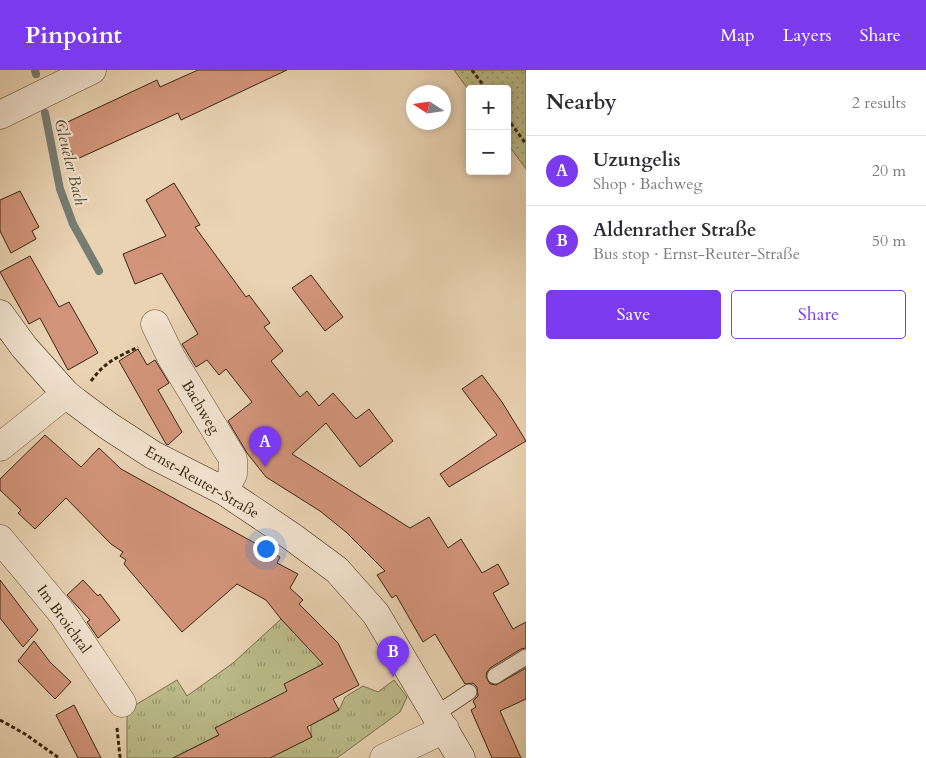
<!DOCTYPE html>
<html lang="en">
<head>
<meta charset="utf-8">
<style>
	body { margin:0; font-family:Cardo,serif; background:#f2f2f3; color:#2b2b33 }
	.controls { position:absolute; right:15px; top:15px; display:grid; overflow:hidden; border-radius:5px; box-shadow:0 2px 8px #0003 }
	.controls button { width:45px; height:45px; display:grid; place-items:center; padding:0; border:0; border-bottom:1px solid #e1e1e2; background:#fff; color:#2b2b33; font:25px sans-serif }
	.compass { position:absolute; left:406px; top:15px; width:45px; height:45px; border-radius:50%; background:#fff; box-shadow:0 2px 8px #0003; rotate:282deg }
	.you { position:absolute; left:265px; top:478px; width:18px; height:18px; margin:-12px; border:4px solid #fff; border-radius:50%; background:#1a73e8; box-shadow:0 0 0 8px #1a73e833 }
	.badge { display:grid; place-items:center; width:32px; height:32px; border-radius:50%; background:#7c3aed; color:#fff; font-size:16px; font-weight:700 }
	.pin { position:absolute; translate:-50% -41px; filter:drop-shadow(0 1px 2px #0008) }
	.pin::after { content:''; position:absolute; top:26px; width:18px; height:15px; background:inherit; clip-path:polygon(0 0,100% 0,50% 100%) }
	.list { margin:0; padding:0; list-style:none }
	h2 { display:flex; justify-content:space-between; align-items:center; height:65px; margin:0; padding:0 20px; font-size:21px }
	h2 small { font-size:16px; font-weight:400; color:#7c7c81 }
	.list li { display:grid; grid-template-columns:32px 1fr auto; gap:15px; align-items:center; box-sizing:border-box; height:70px; padding:0 20px; border-top:1px solid #e1e1e2 }
	.list b { display:block; font-size:19px; white-space:nowrap }
	.list p { margin:0; font-size:16px; white-space:nowrap; color:#7c7c81 }
	.list em { font-size:16px; font-style:normal; color:#7c7c81 }
	.actions { display:flex; gap:10px; padding:15px 20px }
	.actions a { flex:1; padding:11px 0; border:1px solid #7c3aed; border-radius:5px; text-align:center; font-size:18px; color:#7c3aed }
	.actions .main { background:#7c3aed; color:#fff }
	.map { position:relative; flex:none; width:526px; height:688px; overflow:hidden }
	header { display:flex; align-items:center; gap:30px; box-sizing:border-box; height:70px; padding:0 25px; background:#7c3aed; color:#fff }
	header strong { font-size:24px }
	nav { display:flex; gap:28px; margin-inline-start:auto; font-size:18px }
	main { display:flex }
	aside { flex:1; background:#fff }
	.map>svg:first-child { display:block }
</style>
</head>
<body>
<header>
<strong>Pinpoint</strong>
<nav><a>Map</a><a>Layers</a><a>Share</a></nav>
</header>
<main>
<div class="map">
<svg width="526" height="688" viewBox="0 0 526 688">
	<defs>
		<pattern id="grass-tufts" width="24" height="20" patternUnits="userSpaceOnUse" patternTransform="scale(1.25)"><rect width="24" height="20" fill="#bbbb89"/><path d="M3 7l-1-3M5 7V3M7 7l1-3M15 17l-1-3M17 17v-4M19 17l1-3" fill="none" stroke="#99986e"/></pattern>
		<pattern id="garden-dots" width="8" height="8" patternUnits="userSpaceOnUse" patternTransform="scale(1.25)"><rect width="8" height="8" fill="#bbbb89"/><path d="M2 2h.1M6 6h.1" fill="none" stroke="#99986e" stroke-width="1.8" stroke-linecap="round"/></pattern>
	</defs>
	<rect width="100%" height="100%" fill="#e9d3b3"/>
	<filter id="stains"><feTurbulence type="fractalNoise" baseFrequency=".004" numOctaves="4"/><feColorMatrix values="0 0 0 0 .2 0 0 0 0 .09 0 0 0 0 .02 0 0 0 .5 -.17"/></filter>
	<radialGradient id="worn" r=".72"><stop offset=".6" stop-color="#630" stop-opacity="0"/><stop offset="1" stop-color="#630" stop-opacity=".3"/></radialGradient>
	<path fill="url(#grass-tufts)" stroke="#7a714c" d="M 281,549 L 325,593 L 287,621 L 219,665 L 173,688 L 127,688 L 127,640 L 177,610 L 187,626 L 233,593 Z
		M 394,610 L 407,627 L 400,642 L 337,688 L 270,688 L 311,667 L 311,655 L 339,640 L 345,627 L 363,616 L 378,622 Z"/>
	<path fill="url(#garden-dots)" stroke="#7a714c" d="M 454,0 L 526,0 L 526,99 L 507,73 L 507,19 L 470,19 L 470,22 Z"/>
	<g fill="none" stroke-linecap="round" stroke-linejoin="round">
		<path stroke="#757d73" stroke-width="8" d="M 35,0 L 36,4
			M 45,43 L 60,119 L 73,154 L 99,201"/>
	</g>
	<path fill="#d2947a" stroke="#3a270e" d="M 198,0 L 287,0 L 181,50 L 178,43 L 75,90 L 59,56 L 157,10 L 160,17 Z
		M 174,113 L 200,155 L 195,157 L 246,227 L 249,225 L 270,253 L 264,257 L 283,281 L 271,291 L 300,327 L 307,321 L 319,336 L 333,323 L 356,349 L 369,339 L 393,371 L 360,397 L 326,353 L 292,384 L 410,458 L 429,447 L 448,478 L 461,469 L 482,503 L 498,494 L 509,514 L 493,523 L 513,559 L 526,552 L 526,578 L 521,579 L 490,598 L 487,602 L 486,607 L 490,614 L 496,615 L 526,598 L 526,629 L 500,641 L 521,688 L 492,688 L 471,640 L 476,637 L 473,631 L 478,626 L 477,617 L 473,613 L 465,614 L 435,564 L 423,572 L 396,525 L 392,528 L 377,505 L 385,501 L 346,462 L 320,441 L 266,407 L 247,383 L 228,351 L 252,332 L 226,299 L 219,305 L 207,290 L 196,297 L 182,274 L 198,264 L 162,203 L 135,214 L 123,184 L 166,166 L 146,130 Z
		M 20,121 L 39,157 L 32,161 L 36,169 L 11,183 L 0,161 L 0,130 Z
		M 30,186 L 59,237 L 69,232 L 98,283 L 68,300 L 40,248 L 29,254 L 0,202 Z
		M 311,205 L 343,247 L 325,261 L 292,218 Z
		M 138,279 L 147,295 L 155,290 L 169,313 L 158,320 L 182,362 L 168,375 L 166,374 L 119,291 Z
		M 482,305 L 502,332 L 526,371 L 449,417 L 440,404 L 497,365 L 462,319 Z
		M 45,365 L 81,397 L 99,378 L 121,399 L 280,487 L 277,493 L 298,504 L 290,518 L 303,530 L 299,534 L 338,573 L 359,615 L 333,629 L 339,640 L 307,657 L 312,667 L 270,688 L 173,688 L 219,665 L 215,658 L 287,621 L 284,614 L 323,594 L 281,549 L 266,530 L 237,514 L 182,562 L 124,494 L 126,490 L 120,486 L 123,482 L 111,474 L 66,428 L 35,459 L 18,443 L 21,440 L 0,420 L 0,409 Z
		M 0,510 L 38,560 L 23,577 L 0,548 Z
		M 83,510 L 98,526 L 100,524 L 120,550 L 98,568 L 87,552 L 90,550 L 67,525 Z
		M 34,571 L 50,592 L 71,612 L 55,629 L 18,591 Z
		M 74,635 L 101,688 L 78,688 L 56,645 Z"/>
	<g fill="none" stroke-linecap="round" stroke-linejoin="round">
		<defs>
			<path id="lane" d="M 495,606 L 526,587
				M 436,644 L 469,622"/>
			<path id="street" d="M 0,45 L 92,0
				M 155,254 L 171,287 L 233,389 L 233,404 L 224,421
				M 0,377 L 66,324
				M 0,469 L 62,543 L 122,633
				M 384,688 L 445,659"/>
			<path id="secondary" d="M 0,244 L 24,277 L 66,324 L 76,332 L 107,355 L 153,385 L 224,421 L 291,466 L 337,500 L 376,544 L 461,688"/>
		</defs>
		<use href="#lane" stroke="#665237" stroke-width="17"/>
		<use href="#street" stroke="#665237" stroke-width="29"/>
		<use href="#secondary" stroke="#3a270e" stroke-width="29"/>
		<path stroke="#3a270e" stroke-width="3" stroke-dasharray="4 2.5" stroke-linecap="butt" d="M 472,0 L 486,19
			M 507,48 L 526,74
			M 91,311 C 106,291 116,288 138,277
			M 0,650 L 25,664 L 59,688
			M 117,658 L 120,687 L 117,688"/>
		<use href="#lane" stroke="#f1e2ce" stroke-width="15"/>
		<use href="#street" stroke="#f1e2ce" stroke-width="28"/>
		<use href="#secondary" stroke="#f1e2ce" stroke-width="28"/>
	</g>
	<g text-anchor="middle" stroke-width="4.5" stroke-linejoin="round" paint-order="stroke">
		<g font-size="15" fill="#3a270e" stroke="#f1e2ce">
			<text transform="translate(201 337) rotate(59)" y="5">Bachweg</text>
			<text transform="translate(202 412) rotate(30)" y="5">Ernst-Reuter-Straße</text>
			<text transform="translate(64 549) rotate(54)" y="5">Im Broichtal</text>
		</g>
		<g font-size="16" font-style="italic" fill="#524b38" stroke="#f1e2ce">
			<text transform="translate(71 92) rotate(76)" y="6">Gleueler Bach</text>
		</g>
	</g>
	<rect width="100%" height="100%" filter="url(#stains)"/>
	<rect width="100%" height="100%" fill="url(#worn)"/>
</svg>
<div class="controls">
<button>+</button>
<button>−</button>
</div>
<svg class="compass" viewBox="-18 -18 36 36"><path d="M0-13l5 13h-10z" fill="#e53935"/><path d="M0 13l5-13h-10z" fill="#7c7c81"/></svg>
<div class="you"></div>
<div class="pin badge" style="left:265px;top:397px">A</div>
<div class="pin badge" style="left:393px;top:607px">B</div>
</div>
<aside>
<h2>Nearby<small>2 results</small></h2>
<ul class="list">
<li><span class="badge">A</span><div><b>Uzungelis</b><p>Shop · Bachweg</p></div><em>20 m</em></li>
<li><span class="badge">B</span><div><b>Aldenrather Straße</b><p>Bus stop · Ernst-Reuter-Straße</p></div><em>50 m</em></li>
</ul>
<div class="actions"><a class="main">Save</a><a>Share</a></div>
</aside>
</main>
</body>
</html>
